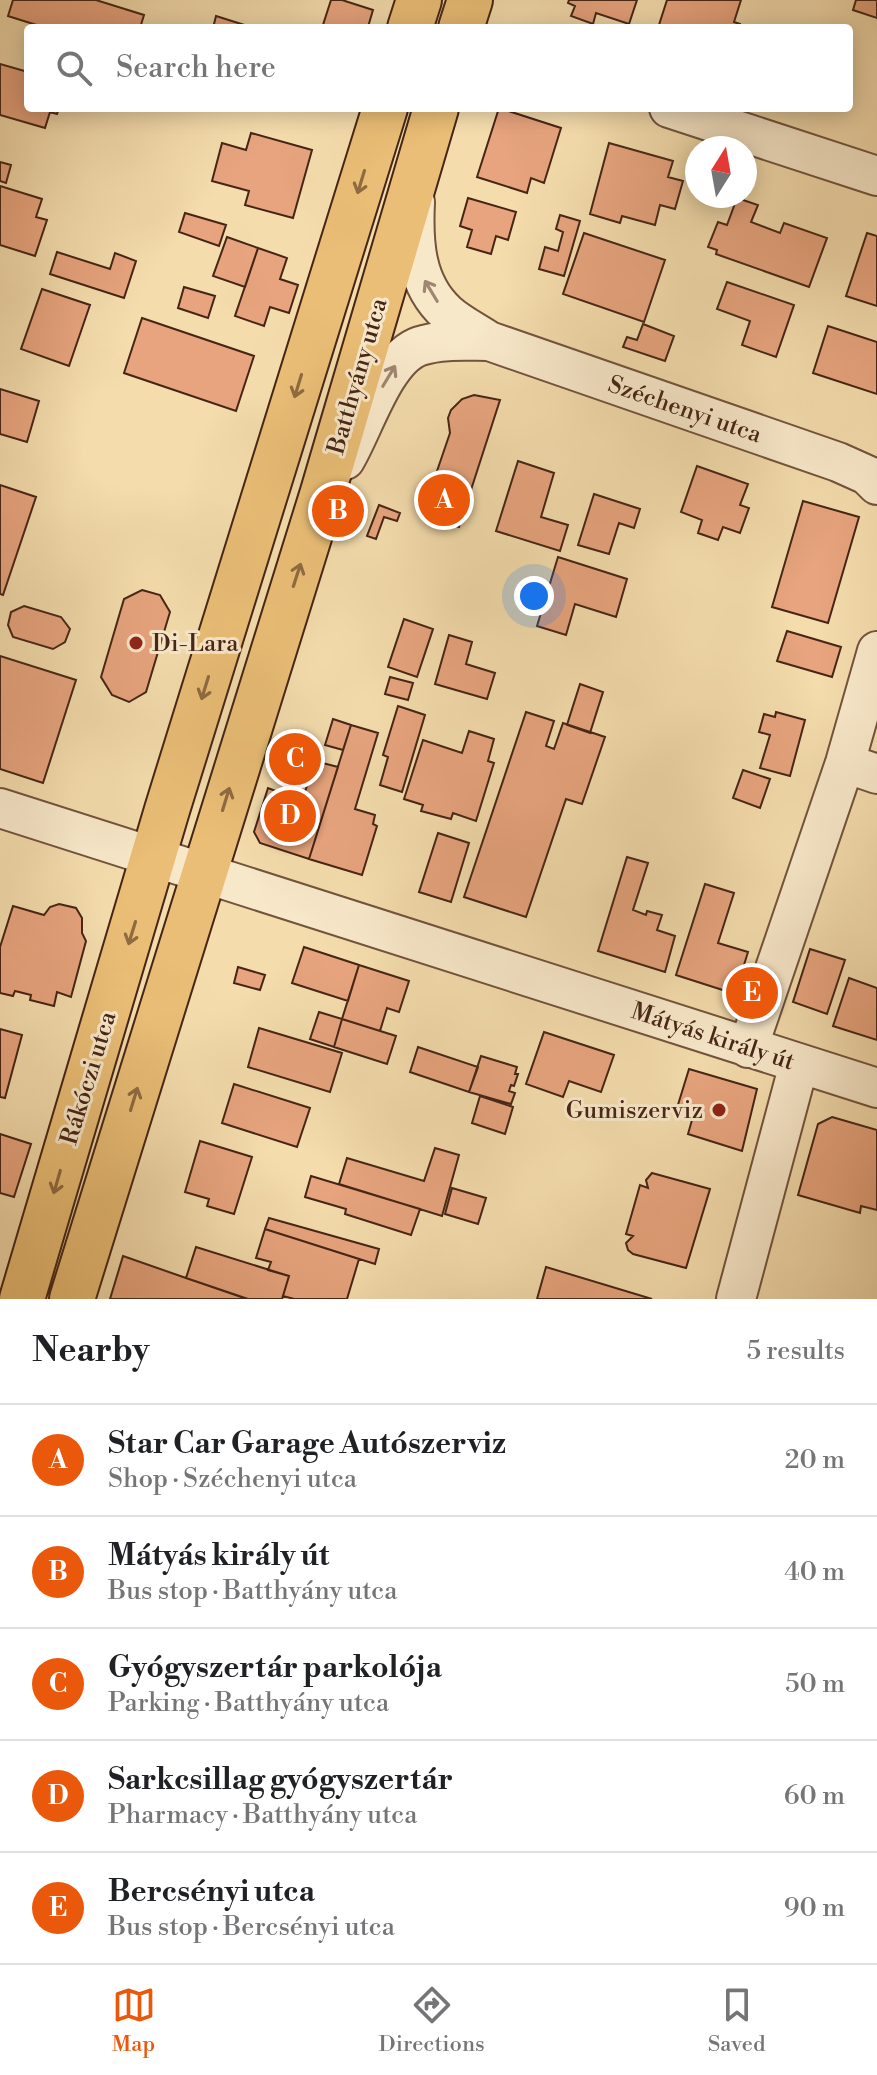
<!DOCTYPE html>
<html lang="en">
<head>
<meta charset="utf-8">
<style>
	body { margin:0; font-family:"Libre Bodoni",serif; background:#f2f2f2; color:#202124 }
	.compass { position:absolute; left:685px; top:136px; width:72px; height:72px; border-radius:50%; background:#fff; box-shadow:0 4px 20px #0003; rotate:11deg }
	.you { position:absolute; left:534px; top:596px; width:28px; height:28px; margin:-20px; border:6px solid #fff; border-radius:50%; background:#1a73e8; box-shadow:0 0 0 12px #1a73e833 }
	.badge { display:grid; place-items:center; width:52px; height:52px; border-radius:50%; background:#ea580c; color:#fff; font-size:26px; font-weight:700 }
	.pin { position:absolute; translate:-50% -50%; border:4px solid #fff; box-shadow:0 2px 8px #0006 }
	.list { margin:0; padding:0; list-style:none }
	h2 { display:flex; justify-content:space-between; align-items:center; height:104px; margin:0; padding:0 32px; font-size:34px }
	h2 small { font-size:26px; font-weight:400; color:#757577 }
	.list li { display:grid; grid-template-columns:52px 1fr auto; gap:24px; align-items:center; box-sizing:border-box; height:112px; padding:0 32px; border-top:2px solid #e0e0e0 }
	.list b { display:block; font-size:30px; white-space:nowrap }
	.list p { margin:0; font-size:26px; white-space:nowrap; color:#757577 }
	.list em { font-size:26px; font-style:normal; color:#757577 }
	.icon { flex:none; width:44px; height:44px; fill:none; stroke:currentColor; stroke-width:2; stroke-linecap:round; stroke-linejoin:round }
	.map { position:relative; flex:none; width:877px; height:1299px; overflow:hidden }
	.search { position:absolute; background:#fff; box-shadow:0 4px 20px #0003; left:24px; right:24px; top:24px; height:88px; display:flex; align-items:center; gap:20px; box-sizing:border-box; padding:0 28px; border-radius:8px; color:#757577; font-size:30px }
	.sheet { height:664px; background:#fff }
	nav { display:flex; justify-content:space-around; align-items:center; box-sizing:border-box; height:112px; border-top:2px solid #e0e0e0; background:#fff; font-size:22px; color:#757577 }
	nav a { display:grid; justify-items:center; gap:4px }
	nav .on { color:#ea580c }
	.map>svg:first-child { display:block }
</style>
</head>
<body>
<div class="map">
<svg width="877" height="1299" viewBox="0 0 877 1299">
	<rect width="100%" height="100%" fill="#f4dcad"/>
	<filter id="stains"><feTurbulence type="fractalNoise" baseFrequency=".0025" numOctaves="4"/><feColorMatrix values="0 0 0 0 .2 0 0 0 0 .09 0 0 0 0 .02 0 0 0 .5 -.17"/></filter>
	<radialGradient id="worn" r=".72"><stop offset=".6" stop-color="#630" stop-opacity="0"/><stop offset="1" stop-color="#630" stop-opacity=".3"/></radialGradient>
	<path fill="#e7a47e" stroke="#462516" stroke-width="2" d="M 13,0 L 96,0 L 144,15 L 140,28 L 46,28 L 8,16 Z
		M 331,0 L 342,0 L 373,10 L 368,27 L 370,28 L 322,28 Z
		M 569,0 L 637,0 L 629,24 L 596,13 L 593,24 L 571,16 L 575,6 L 568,3 Z
		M 667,0 L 741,0 L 734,22 L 740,24 L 739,28 L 658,28 Z
		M 856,0 L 877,0 L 877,18 L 853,10 Z
		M 216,16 L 254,28 L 213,28 Z
		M 0,64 L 28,72 L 28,108 L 59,108 L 57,114 L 50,112 L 45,128 L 0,115 Z
		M 499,108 L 561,128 L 544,183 L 531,178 L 527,193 L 477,177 Z
		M 251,133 L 312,150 L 293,218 L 245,205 L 249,191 L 212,181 L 222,143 L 246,150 Z
		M 609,143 L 673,161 L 668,177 L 683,181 L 675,209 L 660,205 L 655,225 L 622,216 L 620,223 L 590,214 Z
		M 0,162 L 11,165 L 6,183 L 0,181 Z
		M 0,186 L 42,199 L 36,217 L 47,220 L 35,256 L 0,245 Z
		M 468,198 L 516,212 L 508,240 L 496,236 L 491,254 L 467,247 L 472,230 L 460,226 Z
		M 737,198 L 758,205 L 751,222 L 780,233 L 784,223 L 827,238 L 809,287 L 716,254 L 717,250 L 708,247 L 718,222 L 727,225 Z
		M 185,213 L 226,225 L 219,246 L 179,232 Z
		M 560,215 L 580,221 L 564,276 L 539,269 L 545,247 L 558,251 L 563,232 L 556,229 Z
		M 584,233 L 665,260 L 644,322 L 563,294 Z
		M 867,233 L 877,236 L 877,306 L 846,296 Z
		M 227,237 L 258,248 L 245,287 L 213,276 Z
		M 258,248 L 287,258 L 280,279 L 298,285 L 289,313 L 270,307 L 264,326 L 235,316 Z
		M 57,252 L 110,269 L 115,253 L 136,261 L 124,298 L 50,274 Z
		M 727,282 L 794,305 L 776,357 L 742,345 L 750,321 L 717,309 Z
		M 184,287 L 215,296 L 208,318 L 178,308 Z
		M 42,289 L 90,305 L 69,366 L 21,349 Z
		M 142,318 L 254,356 L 236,411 L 124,373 Z
		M 643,324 L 674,336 L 665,361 L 623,347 L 627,337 L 637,340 Z
		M 828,326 L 877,342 L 877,394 L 813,373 Z
		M 0,389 L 39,401 L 27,442 L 0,434 Z
		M 474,395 L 500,400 L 459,527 L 422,515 L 450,433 L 448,418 L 451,410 L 462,399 Z
		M 518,461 L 554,473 L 541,517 L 568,525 L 560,551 L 496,531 Z
		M 697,466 L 748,484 L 740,505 L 749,508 L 740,533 L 723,527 L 718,540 L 698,533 L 702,520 L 681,512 Z
		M 0,485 L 36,497 L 3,595 L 0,594 Z
		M 594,494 L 640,509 L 634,528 L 619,523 L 609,554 L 578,545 Z
		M 803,501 L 859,517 L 828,623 L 772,607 Z
		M 379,505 L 400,513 L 397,521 L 384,517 L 376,539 L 367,536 Z
		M 558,557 L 627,579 L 616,617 L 575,604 L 566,635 L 537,626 Z
		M 142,590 L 160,595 L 170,612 L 146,692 L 129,702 L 112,695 L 101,677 L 124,599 Z
		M 24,606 L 61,617 L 70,629 L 65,642 L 53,649 L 13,637 L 8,625 L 11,612 Z
		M 404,619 L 433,629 L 417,677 L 388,667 Z
		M 787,631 L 841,647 L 832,677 L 777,661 Z
		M 449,635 L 472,642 L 466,664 L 495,673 L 487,699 L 435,684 Z
		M 0,656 L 76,680 L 43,783 L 0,769 Z
		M 390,677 L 413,683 L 408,700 L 385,694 Z
		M 580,684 L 603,692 L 590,733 L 567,725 Z
		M 398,706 L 425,715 L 402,792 L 380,785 L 388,757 L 383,755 Z
		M 526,712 L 554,721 L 546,746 L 554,749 L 563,723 L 605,737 L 582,804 L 566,799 L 526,917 L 464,897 Z
		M 776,712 L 805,720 L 790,776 L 760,768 L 770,735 L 759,732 L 764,714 L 775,717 Z
		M 333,719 L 351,725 L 343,750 L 325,745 Z
		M 351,725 L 378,733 L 355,809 L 375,815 L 373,824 L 377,826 L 362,875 L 309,859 Z
		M 469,731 L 494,739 L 488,761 L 494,763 L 476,821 L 453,813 L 451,819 L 421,811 L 423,805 L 404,799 L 423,740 L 462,753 Z
		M 315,761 L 338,767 L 309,859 L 260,843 L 254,832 L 268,788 L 302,801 Z
		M 743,770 L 770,779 L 760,808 L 733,798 Z
		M 438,833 L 469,843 L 451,902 L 419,892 Z
		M 627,857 L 648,863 L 633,910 L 646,915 L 647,911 L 662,915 L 657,930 L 675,936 L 665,972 L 598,951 Z
		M 705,884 L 734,893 L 718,943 L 748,952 L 735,994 L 676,975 Z
		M 59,904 L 76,908 L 82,918 L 82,933 L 86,941 L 71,997 L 57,992 L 54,1006 L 30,1000 L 31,995 L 15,991 L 13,996 L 0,993 L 0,947 L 13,906 L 44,915 L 50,907 Z
		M 304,947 L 359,965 L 348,1001 L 292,983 Z
		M 810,949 L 845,960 L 827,1014 L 793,1002 Z
		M 359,965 L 409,981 L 399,1012 L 387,1008 L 380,1031 L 342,1019 Z
		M 238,967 L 265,975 L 260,990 L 234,983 Z
		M 849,978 L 877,988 L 877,1040 L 833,1026 Z
		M 319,1012 L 342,1019 L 334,1047 L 310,1039 Z
		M 342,1019 L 396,1036 L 387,1064 L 334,1047 Z
		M 259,1028 L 342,1053 L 330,1092 L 248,1067 Z
		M 0,1029 L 22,1035 L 5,1098 L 0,1097 Z
		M 544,1032 L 614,1055 L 601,1092 L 569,1081 L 563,1097 L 526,1084 Z
		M 418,1047 L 478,1067 L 469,1092 L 410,1072 Z
		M 481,1056 L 517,1067 L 515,1074 L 518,1074 L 514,1086 L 511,1085 L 509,1091 L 515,1093 L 511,1104 L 469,1092 Z
		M 689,1069 L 757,1089 L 742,1151 L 688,1134 L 694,1113 L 677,1108 Z
		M 234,1084 L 310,1108 L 297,1147 L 222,1123 Z
		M 480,1096 L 513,1107 L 505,1134 L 472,1123 Z
		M 832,1117 L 877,1130 L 877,1210 L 861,1206 L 860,1213 L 798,1195 L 818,1124 Z
		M 0,1134 L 31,1144 L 14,1197 L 0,1193 Z
		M 200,1141 L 252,1157 L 234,1214 L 207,1206 L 209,1199 L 185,1192 Z
		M 435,1148 L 459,1155 L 442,1216 L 339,1184 L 347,1158 L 424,1181 Z
		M 652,1173 L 710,1189 L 686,1268 L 633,1254 L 628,1250 L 626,1243 L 633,1236 L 626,1234 L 640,1185 L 648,1188 L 646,1180 Z
		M 311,1176 L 420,1209 L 411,1235 L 345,1214 L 346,1209 L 305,1197 Z
		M 452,1188 L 486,1198 L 478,1224 L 445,1214 Z
		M 269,1218 L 379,1249 L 375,1264 L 265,1229 Z
		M 265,1229 L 359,1259 L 347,1299 L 294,1299 L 283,1296 L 289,1276 L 268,1270 L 271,1262 L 256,1258 Z
		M 196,1247 L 289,1276 L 282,1299 L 248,1299 L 186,1278 Z
		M 123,1256 L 186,1278 L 247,1299 L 110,1299 Z
		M 546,1267 L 652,1299 L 537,1299 Z"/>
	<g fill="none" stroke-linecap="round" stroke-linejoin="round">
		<defs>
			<path id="minor" d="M 669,108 L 877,176
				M 415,202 C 413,242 415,284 447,313 C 459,324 476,332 489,341 L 838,462 L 867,475 L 877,485
				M 345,460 C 364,429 384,358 420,346 C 442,339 466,341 489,341
				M 845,763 L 877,774
				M 0,808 L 877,1088
				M 748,1048 L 845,763 L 877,651
				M 736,1299 L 799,1064"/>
			<path id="major" d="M 410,28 L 419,0
				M 461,28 L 470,0
				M 22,1299 L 167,810 L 385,108
				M 72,1299 L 323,492 L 436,108"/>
		</defs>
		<use href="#minor" stroke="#72533c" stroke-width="42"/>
		<use href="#major" stroke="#462516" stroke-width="48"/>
		<use href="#minor" stroke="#f8e8ca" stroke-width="38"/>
		<use href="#major" stroke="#eabe76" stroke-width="44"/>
	</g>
	<defs><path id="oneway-shaft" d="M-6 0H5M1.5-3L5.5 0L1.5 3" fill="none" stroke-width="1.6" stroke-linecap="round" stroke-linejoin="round" transform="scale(2)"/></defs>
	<g stroke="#906a41">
		<use href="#oneway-shaft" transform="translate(361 182) rotate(107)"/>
		<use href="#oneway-shaft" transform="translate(298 386) rotate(107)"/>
		<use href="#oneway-shaft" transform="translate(297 575) rotate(-72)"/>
		<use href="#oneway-shaft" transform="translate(205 688) rotate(107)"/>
		<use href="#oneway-shaft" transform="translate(226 799) rotate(-73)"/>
		<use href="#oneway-shaft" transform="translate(132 933) rotate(107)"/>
		<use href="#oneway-shaft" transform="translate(134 1099) rotate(-73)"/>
		<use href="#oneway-shaft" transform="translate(57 1182) rotate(106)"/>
	</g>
	<g stroke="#9f8670">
		<use href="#oneway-shaft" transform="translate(431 291) rotate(-121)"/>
		<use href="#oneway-shaft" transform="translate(389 376) rotate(-59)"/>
	</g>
	<g fill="#8f2418" stroke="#f8e8ca" stroke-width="3">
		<circle cx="136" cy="643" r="8"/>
		<circle cx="719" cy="1110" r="8"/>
	</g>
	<g text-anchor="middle" stroke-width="6" stroke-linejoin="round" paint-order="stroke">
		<g font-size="24" fill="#462516" stroke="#f8e8ca">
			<text transform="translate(357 376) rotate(-74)" y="8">Batthyány utca</text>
			<text transform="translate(685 409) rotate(19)" y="8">Széchenyi utca</text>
			<text transform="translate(713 1036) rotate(18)" y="8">Mátyás király út</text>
			<text transform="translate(88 1078) rotate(-73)" y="8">Rákóczi utca</text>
		</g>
		<g font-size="24" fill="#462516" stroke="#f8e8ca" text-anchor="start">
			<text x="152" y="651">Di-Lara</text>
			<text x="703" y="1118" text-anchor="end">Gumiszerviz</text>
		</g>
	</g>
	<rect width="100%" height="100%" filter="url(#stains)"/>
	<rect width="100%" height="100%" fill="url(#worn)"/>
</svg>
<svg class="compass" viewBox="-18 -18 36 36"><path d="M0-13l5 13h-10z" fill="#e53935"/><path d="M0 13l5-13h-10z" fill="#757577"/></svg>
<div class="you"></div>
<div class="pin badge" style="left:444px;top:500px">A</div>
<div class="pin badge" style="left:338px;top:511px">B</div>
<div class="pin badge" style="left:295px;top:759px">C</div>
<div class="pin badge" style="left:290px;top:816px">D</div>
<div class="pin badge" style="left:752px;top:993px">E</div>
<div class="search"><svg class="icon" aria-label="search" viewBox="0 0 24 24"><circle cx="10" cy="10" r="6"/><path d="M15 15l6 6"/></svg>Search here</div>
</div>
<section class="sheet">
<h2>Nearby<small>5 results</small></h2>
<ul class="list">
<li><span class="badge">A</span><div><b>Star Car Garage Autószerviz</b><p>Shop · Széchenyi utca</p></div><em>20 m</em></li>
<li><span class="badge">B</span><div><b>Mátyás király út</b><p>Bus stop · Batthyány utca</p></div><em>40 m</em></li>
<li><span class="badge">C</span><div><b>Gyógyszertár parkolója</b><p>Parking · Batthyány utca</p></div><em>50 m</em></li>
<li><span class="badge">D</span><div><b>Sarkcsillag gyógyszertár</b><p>Pharmacy · Batthyány utca</p></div><em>60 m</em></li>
<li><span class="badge">E</span><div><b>Bercsényi utca</b><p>Bus stop · Bercsényi utca</p></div><em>90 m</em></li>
</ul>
</section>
<nav>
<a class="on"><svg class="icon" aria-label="map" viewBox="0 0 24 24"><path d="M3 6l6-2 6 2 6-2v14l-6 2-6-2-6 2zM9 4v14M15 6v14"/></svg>Map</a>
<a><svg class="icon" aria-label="directions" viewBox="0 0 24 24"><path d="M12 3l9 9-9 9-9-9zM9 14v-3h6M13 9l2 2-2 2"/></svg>Directions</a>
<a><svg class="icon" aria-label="saved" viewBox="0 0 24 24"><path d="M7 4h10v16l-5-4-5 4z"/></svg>Saved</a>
</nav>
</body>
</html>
